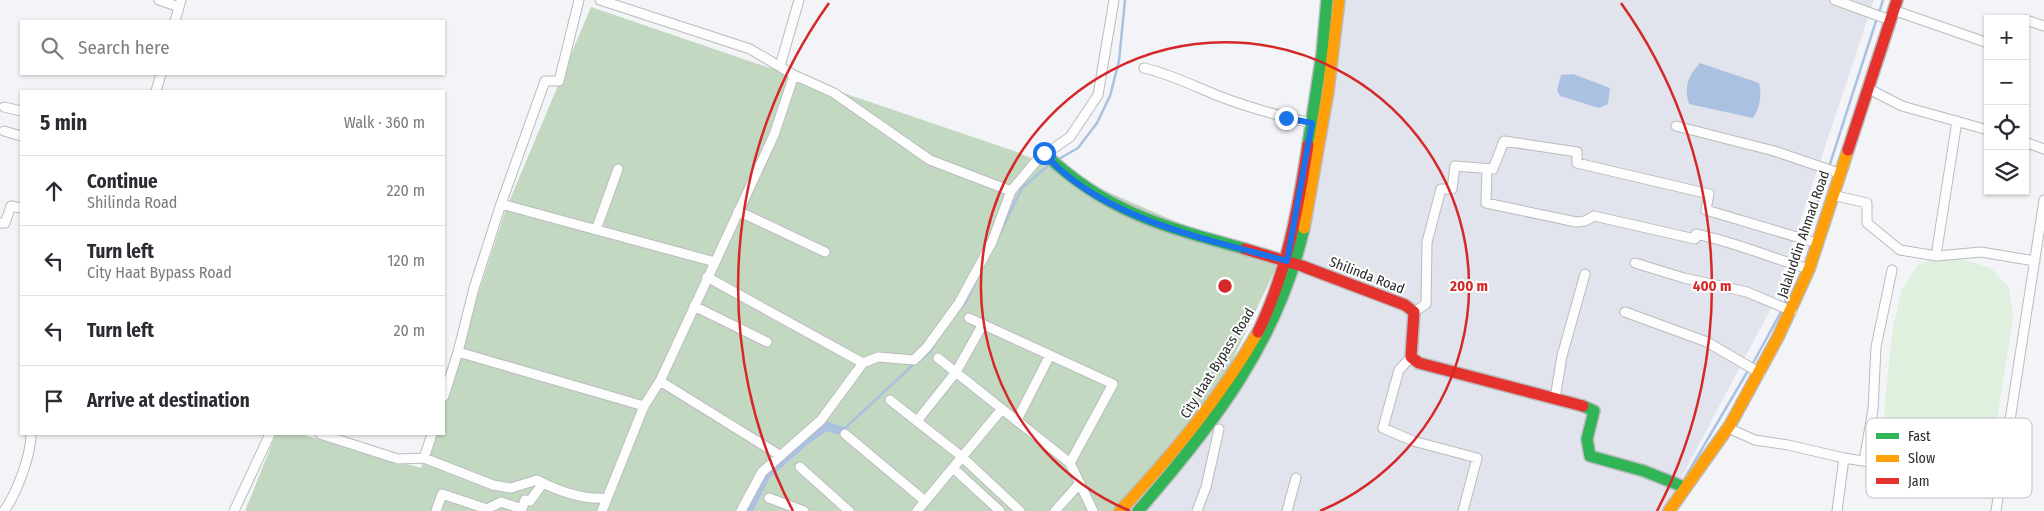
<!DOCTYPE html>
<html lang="en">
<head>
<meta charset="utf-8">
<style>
	body { margin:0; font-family:"Fira Sans Condensed",sans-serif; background:#f7f7f7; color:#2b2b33 }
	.controls { position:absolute; right:15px; top:15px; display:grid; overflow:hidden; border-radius:0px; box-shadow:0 1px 4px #0004 }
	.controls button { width:45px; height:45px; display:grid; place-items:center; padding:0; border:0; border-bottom:1px solid #e1e1e2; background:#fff; color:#2b2b33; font:25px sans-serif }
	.stop { position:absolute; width:15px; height:15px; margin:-11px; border:4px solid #1a73e8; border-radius:50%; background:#fff }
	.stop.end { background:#1a73e8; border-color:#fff; box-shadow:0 1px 5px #0008 }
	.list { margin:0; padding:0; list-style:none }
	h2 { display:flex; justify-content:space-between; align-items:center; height:65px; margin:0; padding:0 20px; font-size:21px }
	h2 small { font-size:16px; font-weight:400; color:#7c7c81 }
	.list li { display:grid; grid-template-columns:32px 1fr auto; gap:15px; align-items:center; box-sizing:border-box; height:70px; padding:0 20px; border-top:1px solid #e1e1e2 }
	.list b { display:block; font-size:19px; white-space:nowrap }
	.list p { margin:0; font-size:16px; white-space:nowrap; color:#7c7c81 }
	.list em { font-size:16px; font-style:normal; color:#7c7c81 }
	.icon { flex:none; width:28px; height:28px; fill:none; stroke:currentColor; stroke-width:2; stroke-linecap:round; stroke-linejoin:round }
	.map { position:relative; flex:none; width:2044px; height:511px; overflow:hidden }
	.search { position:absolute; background:#fff; box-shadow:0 1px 4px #0004; left:20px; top:20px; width:425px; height:55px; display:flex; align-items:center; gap:12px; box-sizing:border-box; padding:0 18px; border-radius:0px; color:#7c7c81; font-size:19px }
	.panel { position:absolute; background:#fff; box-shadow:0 1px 4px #0004; left:20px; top:90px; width:425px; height:345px; border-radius:0px }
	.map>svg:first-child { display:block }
</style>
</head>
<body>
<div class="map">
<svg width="2044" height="511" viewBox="0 0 2044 511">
	<rect width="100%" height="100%" fill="#f3f4f7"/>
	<path fill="#e1e4ec" d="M 1340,0 L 1874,0 L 1771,308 L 1664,511 L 1138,511 L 1295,279 L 1309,238 L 1337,46 Z"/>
	<path fill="#e0f0df" d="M 1934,259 L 1961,259 L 1991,268 L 2009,288 L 2013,318 L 1994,438 L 1991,475 L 1914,458 L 1893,441 L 1884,411 L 1893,327 L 1902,289 L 1918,265 Z"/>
	<path fill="#c3d8c1" d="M 591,7 L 1017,152 L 1277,266 L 1214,399 L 1117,511 L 245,511 L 276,434 L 300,434 L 421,468 L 432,434 L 444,434 L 444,398 L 506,209 Z"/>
	<path fill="#aac1e1" d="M 1700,63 L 1759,83 C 1762,95 1760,107 1753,118 L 1689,104 C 1684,86 1688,76 1700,63 Z
		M 1573,74 L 1610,88 L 1608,104 L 1599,108 L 1560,96 L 1557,90 L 1561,75 Z"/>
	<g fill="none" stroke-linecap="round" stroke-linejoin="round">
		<path stroke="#aac1e1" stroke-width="2.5" d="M 1879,13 L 1883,0
			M 1057,160 L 1078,148 L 1097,123 L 1110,96 L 1119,61 L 1125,0
			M 1829,167 L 1877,18
			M 999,235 L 1022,188 L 1050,164
			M 1798,262 L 1827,173
			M 1784,305 L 1796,268
			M 953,318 L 966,302 L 981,271
			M 921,359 L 931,351 L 938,338
			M 1752,365 L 1782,310
			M 842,431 L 915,363
			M 1683,481 L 1749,369"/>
		<path stroke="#aac1e1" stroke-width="9" d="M 748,511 L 766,475 L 806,440 L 826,426 L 842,431"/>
		<defs>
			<path id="street" d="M 159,0 L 179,7
				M 600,0 L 750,49 L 794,75 L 834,93 L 930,160 L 1011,191
				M 1835,0 L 1890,20
				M 1893,10 L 1988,43
				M 175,21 L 181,0
				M 2025,23 L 2026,20 L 2044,26
				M 780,66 L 799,0
				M 1144,68 C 1170,74 1192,85 1216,95 C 1247,107 1279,116 1311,123
				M 1867,88 L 1902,106 L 1988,130
				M 156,91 L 161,74
				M 4,107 L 21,111
				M 1676,126 L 1774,151 L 1839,173
				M 4,131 L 21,136
				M 2025,142 L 2044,149
				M 1487,170 L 1486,203 L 1576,222 L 1585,221 L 1594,216 L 1695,239 L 1696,234 C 1735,242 1771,258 1809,269
				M 1832,195 L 1867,203 L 1867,223 L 1900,250 L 1937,256 L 1981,252 L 2035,261
				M 501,204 L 545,81 L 559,81 L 579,0
				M 738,211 L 825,252
				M 0,223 L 5,223 L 11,206 L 21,208
				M 596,230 L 618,169
				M 1937,249 L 1957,121
				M 1635,263 L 1684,278 L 1747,292 L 1792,311
				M 707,277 L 863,363
				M 694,306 L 767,342
				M 1414,312 L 1426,304 L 1427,242 L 1441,189 L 1452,189 L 1455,166 L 1493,169 L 1504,141 L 1577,152 L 1577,163 L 1709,194 L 1706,210 L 1817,243
				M 1625,312 L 1707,342 L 1760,373
				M 969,318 L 1113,384 L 1070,463
				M 1411,357 L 1399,370 L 1383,428 L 1413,441 L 1477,458 L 1463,511
				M 938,358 L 1070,463 L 1093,511
				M 660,381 L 781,456
				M 444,396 L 458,352
				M 1555,398 L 1562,356 L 1585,274
				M 890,400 L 961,456 L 1020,511
				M 644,406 L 458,352 L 474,288 L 501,204 L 715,262
				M 1017,420 L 1050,355
				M 917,421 L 956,372 L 983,324
				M 1728,428 L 1755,440 L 1788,445 L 1844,458 L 2001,483
				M 320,434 L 398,459 L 424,458 L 493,485 L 511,488 L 537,480 C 558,491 584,500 607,498
				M 845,434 L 925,501
				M 424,458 L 432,434
				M 1864,461 L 1873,409 L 1876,347 L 1892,270
				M 800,467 L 849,511
				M 953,468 L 1000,511
				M 769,498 L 804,511
				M 4,511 C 17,493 31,455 31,434
				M 234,511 L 270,434
				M 436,511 L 442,494 L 487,509 L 501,502 L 522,509 L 525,500 L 530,501 L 543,483
				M 602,511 L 644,406 L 660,381 L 774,135 L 794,75
				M 741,511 L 762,472 L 821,420 L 863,363 L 878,357 L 914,360 L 927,347 L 959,303 L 992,242 L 1011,191 L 1038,159 L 1070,137 L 1098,95 L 1114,0
				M 917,511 L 1002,409
				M 1055,511 L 1080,483
				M 1197,511 L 1206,487 L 1219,429
				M 1287,511 L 1296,478
				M 1837,511 L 1844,458
				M 1996,511 L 2044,200"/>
			<path id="fast" d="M 1308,145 L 1322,54 L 1327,0
				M 1044,153 C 1105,212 1165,227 1245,249
				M 1583,406 L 1594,411 L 1587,439 L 1590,456 L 1644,471 L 1684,487
				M 1138,511 C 1213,425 1278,342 1304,228"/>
			<path id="slow" d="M 1304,228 L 1328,91 L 1339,0
				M 1120,511 C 1172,455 1220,398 1258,332
				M 1669,511 L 1730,425 L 1778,337 L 1809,269 L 1848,150"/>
			<path id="jam" d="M 1848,150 L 1897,0
				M 1245,249 L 1302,266 L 1405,305 L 1414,312 L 1411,357 L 1419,363 L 1583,406
				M 1258,332 C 1287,272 1298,210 1308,145"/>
		</defs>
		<use href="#street" stroke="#babbbe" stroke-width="11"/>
		<use href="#fast" stroke="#babbbe" stroke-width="14"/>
		<use href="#slow" stroke="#babbbe" stroke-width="14"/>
		<use href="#jam" stroke="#babbbe" stroke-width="14"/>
		<use href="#street" stroke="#fdfdfe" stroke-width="9"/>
		<use href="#fast" stroke="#30b455" stroke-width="11"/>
		<use href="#slow" stroke="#ff9f0a" stroke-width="11"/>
		<use href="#jam" stroke="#e5322d" stroke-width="11"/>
	</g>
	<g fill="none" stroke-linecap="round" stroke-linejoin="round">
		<path stroke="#1a73e8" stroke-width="6" d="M 1044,153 C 1100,219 1207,239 1287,261 L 1312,123 L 1286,118"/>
	</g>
	<g fill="none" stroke="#d62828" stroke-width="2.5">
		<path d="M1130 511A244 244 0 1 1 1320 511"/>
		<path d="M793 511A487 487 0 0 1 829 3M1621 3A487 487 0 0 1 1657 511"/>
	</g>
	<g text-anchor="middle" stroke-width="4" stroke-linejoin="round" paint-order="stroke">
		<g font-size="14" fill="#2a2b2d" stroke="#fff">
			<text transform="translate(1803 234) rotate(-71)" y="5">Jalaluddin Ahmad Road</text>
			<text transform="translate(1367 275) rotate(21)" y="5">Shilinda Road</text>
			<text transform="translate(1217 363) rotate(-58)" y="5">City Haat Bypass Road</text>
		</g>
	</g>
	<rect x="1866" y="418" width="166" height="80" rx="8" fill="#fff" stroke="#bfbfc0" stroke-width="1"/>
	<rect x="1876" y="433" width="23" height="6" fill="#30b455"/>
	<rect x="1876" y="455" width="23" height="7" fill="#ff9f0a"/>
	<rect x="1876" y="478" width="23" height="6" fill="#e5322d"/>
	<g font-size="14" fill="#2a2b2d">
		<text x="1908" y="441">Fast</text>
		<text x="1908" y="463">Slow</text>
		<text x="1908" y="486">Jam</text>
	</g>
	<circle cx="1225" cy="286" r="8" fill="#d62828" stroke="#fff" stroke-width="2.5"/>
	<g font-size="15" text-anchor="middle" font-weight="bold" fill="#d62828" stroke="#fff" stroke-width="4" stroke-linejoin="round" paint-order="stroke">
		<text x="1469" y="291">200 m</text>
		<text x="1712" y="291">400 m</text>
	</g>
</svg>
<div class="controls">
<button>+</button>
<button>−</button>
<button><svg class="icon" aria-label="locate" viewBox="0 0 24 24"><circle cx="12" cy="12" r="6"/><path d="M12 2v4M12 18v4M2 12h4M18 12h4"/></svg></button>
<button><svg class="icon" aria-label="layers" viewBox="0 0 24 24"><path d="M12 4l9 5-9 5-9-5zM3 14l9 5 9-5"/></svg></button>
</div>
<div class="stop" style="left:1044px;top:153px"></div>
<div class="stop end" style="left:1286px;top:118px"></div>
<div class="search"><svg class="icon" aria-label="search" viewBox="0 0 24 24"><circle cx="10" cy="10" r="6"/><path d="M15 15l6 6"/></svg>Search here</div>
<section class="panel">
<h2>5 min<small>Walk · 360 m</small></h2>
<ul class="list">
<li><svg class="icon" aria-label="ahead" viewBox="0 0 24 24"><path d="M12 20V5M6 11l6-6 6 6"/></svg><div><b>Continue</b><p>Shilinda Road</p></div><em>220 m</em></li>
<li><svg class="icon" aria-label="left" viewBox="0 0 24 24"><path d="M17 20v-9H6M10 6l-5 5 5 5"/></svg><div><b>Turn left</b><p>City Haat Bypass Road</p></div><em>120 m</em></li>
<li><svg class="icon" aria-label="left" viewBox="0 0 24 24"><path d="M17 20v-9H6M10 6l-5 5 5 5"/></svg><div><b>Turn left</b></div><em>20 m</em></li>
<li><svg class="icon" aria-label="arrive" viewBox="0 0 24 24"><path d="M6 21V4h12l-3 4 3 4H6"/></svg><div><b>Arrive at destination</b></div></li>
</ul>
</section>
</div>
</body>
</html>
